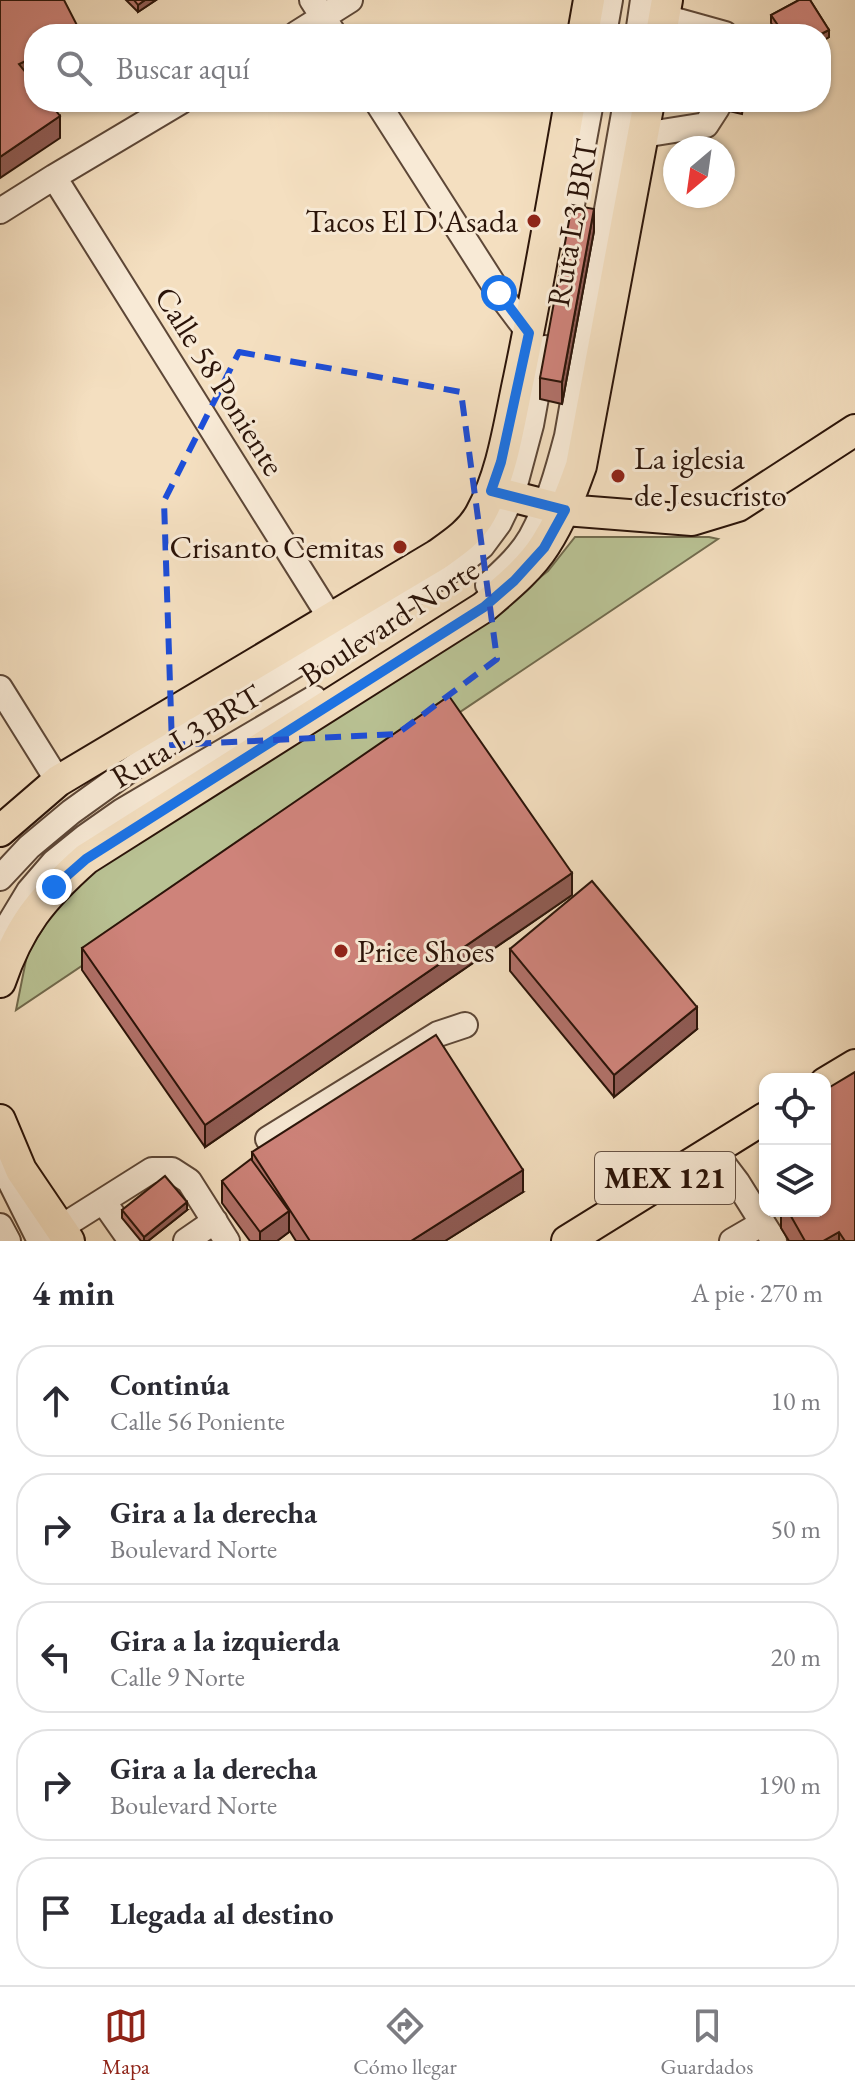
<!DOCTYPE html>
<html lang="es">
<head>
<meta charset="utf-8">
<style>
	body { margin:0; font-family:"EB Garamond",serif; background:#f7f7f7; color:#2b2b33 }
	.controls { position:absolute; right:24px; bottom:24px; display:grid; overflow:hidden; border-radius:16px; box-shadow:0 2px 6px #0004 }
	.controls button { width:72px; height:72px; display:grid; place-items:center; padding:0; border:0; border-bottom:2px solid #e1e1e2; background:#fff; color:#2b2b33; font:40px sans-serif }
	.compass { position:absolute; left:663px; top:136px; width:72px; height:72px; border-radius:50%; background:#fff; box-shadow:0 2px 6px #0004; rotate:209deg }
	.stop { position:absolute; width:24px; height:24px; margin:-18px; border:6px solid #1a73e8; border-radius:50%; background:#fff }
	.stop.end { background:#1a73e8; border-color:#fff; box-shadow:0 2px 8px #0008 }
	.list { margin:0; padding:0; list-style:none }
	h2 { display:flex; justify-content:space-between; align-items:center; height:104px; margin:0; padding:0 32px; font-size:34px }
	h2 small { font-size:26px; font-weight:400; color:#7c7c81 }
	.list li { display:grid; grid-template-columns:52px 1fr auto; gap:24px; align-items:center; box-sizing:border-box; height:112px; margin:0 16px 16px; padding:0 16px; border:2px solid #e1e1e2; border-radius:32px }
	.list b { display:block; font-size:30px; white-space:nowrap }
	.list p { margin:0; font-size:26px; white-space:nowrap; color:#7c7c81 }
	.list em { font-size:26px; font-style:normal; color:#7c7c81 }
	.icon { flex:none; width:44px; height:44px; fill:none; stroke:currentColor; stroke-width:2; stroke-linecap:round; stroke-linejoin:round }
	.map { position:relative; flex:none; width:855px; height:1241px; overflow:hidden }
	.search { position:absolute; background:#fff; box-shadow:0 2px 6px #0004; left:24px; right:24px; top:24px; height:88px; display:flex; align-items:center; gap:20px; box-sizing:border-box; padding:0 28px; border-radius:32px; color:#7c7c81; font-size:30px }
	.sheet { height:744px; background:#fff }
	nav { display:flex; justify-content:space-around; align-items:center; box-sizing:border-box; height:112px; border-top:2px solid #e1e1e2; background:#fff; font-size:22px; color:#7c7c81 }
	nav a { display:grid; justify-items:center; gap:4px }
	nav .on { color:#8f2418 }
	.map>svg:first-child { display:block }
</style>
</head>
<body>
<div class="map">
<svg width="855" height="1241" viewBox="0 0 855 1241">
	<rect width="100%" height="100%" fill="#f4dfc0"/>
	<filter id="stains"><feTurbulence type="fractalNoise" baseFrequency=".0025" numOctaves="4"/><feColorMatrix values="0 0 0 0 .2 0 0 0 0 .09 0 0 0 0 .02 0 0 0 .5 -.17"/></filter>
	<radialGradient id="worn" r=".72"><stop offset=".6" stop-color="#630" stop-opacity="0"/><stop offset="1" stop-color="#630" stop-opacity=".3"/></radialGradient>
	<path fill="#b9c294" stroke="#726b4e" stroke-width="2" d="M 575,537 L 709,537 L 718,539 L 16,1010 L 27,955 L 51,915 L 95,870 L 482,623 L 548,571 Z"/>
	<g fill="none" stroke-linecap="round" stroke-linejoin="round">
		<defs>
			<path id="minor" d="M 312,0 L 334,34
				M 664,17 L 725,34
				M 296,34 L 350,0
				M 604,34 L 610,0
				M 638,34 L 643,0
				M 377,102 L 499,293 L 529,333
				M 643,135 L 706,125 L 717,108
				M 54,177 L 331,619
				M 0,211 L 54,177 L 180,102
				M 566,237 L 591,102
				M 488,585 C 504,570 520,556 531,537 C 548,506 558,470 567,436 L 626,102
				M 0,688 L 58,781
				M 0,878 L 29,847 L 71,812 L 163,746 L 453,569 L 482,546 L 499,523 L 512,496 L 531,425 L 545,348
				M 0,939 L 29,891 L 54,862 L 85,837 L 122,811 L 314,698
				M 268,1139 L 438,1034 L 465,1025
				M 712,1149 L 737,1182 L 774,1241
				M 0,1161 L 40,1241
				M 103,1201 L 131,1241
				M 0,1226 L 8,1241
				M 60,1228 L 152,1170 L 172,1170 L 189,1181 L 227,1241
				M 186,1241 L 215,1221
				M 732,1241 L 763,1223"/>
			<path id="major" d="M 583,34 L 589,0
				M 661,34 L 667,0
				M 491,491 L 565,510 L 692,520 L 738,506 L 855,430
				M 0,831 L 58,781 L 437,555 C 454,543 471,532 481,513 C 503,472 509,424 519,378 C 538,287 554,194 570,102
				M 0,982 C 19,926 42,898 86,859 L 484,607 C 505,589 530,569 545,545 C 561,520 571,494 581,466 L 649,102
				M 825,1083 L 855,1065
				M 0,1120 L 21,1170 L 69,1241
				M 567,1241 L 765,1118"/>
		</defs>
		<use href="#minor" stroke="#5d4737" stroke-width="28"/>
		<use href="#major" stroke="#2b1409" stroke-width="34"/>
		<use href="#minor" stroke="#f8ead6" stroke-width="24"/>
		<use href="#major" stroke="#f4dfc0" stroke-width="30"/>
	</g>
	<path fill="#b17169" stroke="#2b1409" stroke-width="2" d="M 126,0 L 156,0 L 138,12 Z
		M 799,0 L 810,0 L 829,30 L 829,37 L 821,42 L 821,34 L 779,34 L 771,23 L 771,15 Z
		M 690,102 L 744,102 L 742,114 Z
		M 594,231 L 562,404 L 540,399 L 540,378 Z
		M 572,895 L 205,1147 L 82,970 L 82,948 Z
		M 510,949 L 697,1029 L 614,1097 L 510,971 Z
		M 252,1152 L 523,1192 L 445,1241 L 296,1241 L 289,1230 L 289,1232 L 277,1241 L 250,1241 L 222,1203 L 222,1181 L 252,1161 Z
		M 122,1210 L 187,1210 L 148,1241 L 141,1241 L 122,1218 Z
		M 781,1211 L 825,1211 L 855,1241 L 789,1241 L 781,1228 Z"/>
	<path fill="#905c55" stroke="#2b1409" stroke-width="2" d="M 145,0 L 156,0 L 138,12 L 138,5 Z
		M 829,30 L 829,37 L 821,42 L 821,34 Z
		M 34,57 L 34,78 L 19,86 L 19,64 Z
		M 60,116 L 60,138 L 0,178 L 0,157 Z
		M 594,209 L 594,231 L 562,404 L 562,382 Z
		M 572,873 L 572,895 L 205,1147 L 205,1125 Z
		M 697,1007 L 697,1029 L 614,1097 L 614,1075 Z
		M 523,1170 L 523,1192 L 445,1241 L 411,1241 Z
		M 187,1202 L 187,1210 L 148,1241 L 144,1241 L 144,1237 Z
		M 289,1211 L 289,1232 L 277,1241 L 260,1241 L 260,1232 Z
		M 839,1232 L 839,1241 L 823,1241 Z"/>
	<path fill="#ce837a" stroke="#2b1409" stroke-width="2" d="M 0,0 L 64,0 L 81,33 L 34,34 L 34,57 L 19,64 L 34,83 L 34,102 L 49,102 L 60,116 L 0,157 Z
		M 134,0 L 145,0 L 138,5 Z
		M 799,0 L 810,0 L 829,30 L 821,34 L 784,34 L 771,15 Z
		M 723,102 L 743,102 L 742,106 Z
		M 572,205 L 594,209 L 562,382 L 540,378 Z
		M 449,696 L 572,873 L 205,1125 L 82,948 Z
		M 592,881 L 697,1007 L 614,1075 L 510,949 Z
		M 436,1035 L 523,1170 L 411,1241 L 310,1241 L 252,1152 Z
		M 855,1072 L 855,1241 L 845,1241 L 839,1232 L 823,1241 L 805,1241 L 788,1211 L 825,1211 L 825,1090 Z
		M 251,1159 L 289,1211 L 260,1232 L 222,1181 Z
		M 165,1176 L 187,1202 L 144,1237 L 122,1210 Z"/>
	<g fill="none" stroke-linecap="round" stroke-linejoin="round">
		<path stroke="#1a73e8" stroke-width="10" d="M 54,887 L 86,859 L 484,607 L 514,581 L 544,548 L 565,510 L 491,491 L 501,462 L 529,333 L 499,293"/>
	</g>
	<path fill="none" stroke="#1d4ed8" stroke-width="6" stroke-dasharray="16 10" stroke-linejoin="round" d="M 239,352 L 461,392 L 497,659 L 397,734 L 172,745 L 164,501 Z"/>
	<g fill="#8f2418" stroke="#f8ead6" stroke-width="3">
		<circle cx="534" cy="221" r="8"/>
		<circle cx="618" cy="476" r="8"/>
		<circle cx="400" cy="547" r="8"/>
		<circle cx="341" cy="951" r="8"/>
	</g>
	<g text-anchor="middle" stroke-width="6" stroke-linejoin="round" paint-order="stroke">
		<rect fill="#f8ead6" stroke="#685446" stroke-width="2" x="595" y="1152" width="140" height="52" rx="6"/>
		<g font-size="30" font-weight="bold" fill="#2b1409">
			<text x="665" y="1188">MEX 121</text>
		</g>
		<g font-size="32" fill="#2b1409" stroke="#f8ead6" text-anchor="end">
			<text x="518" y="232">Tacos El D'Asada</text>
			<text x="634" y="469" text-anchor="start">La iglesia<tspan x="634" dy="37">de Jesucristo</tspan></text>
			<text x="384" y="558">Crisanto Cemitas</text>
			<text x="357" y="962" text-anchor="start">Price Shoes</text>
		</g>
		<g font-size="32" fill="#2b1409" stroke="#f8ead6">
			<text transform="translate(572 223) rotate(-80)" y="11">Ruta L3 BRT</text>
			<text transform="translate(220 381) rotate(58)" y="11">Calle 58 Poniente</text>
			<text transform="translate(389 622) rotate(-33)" y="11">Boulevard Norte</text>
			<text transform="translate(186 736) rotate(-31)" y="11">Ruta L3 BRT</text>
		</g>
	</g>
	<rect width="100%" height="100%" filter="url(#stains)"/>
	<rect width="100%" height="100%" fill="url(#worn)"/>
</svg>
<div class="controls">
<button><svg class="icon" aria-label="locate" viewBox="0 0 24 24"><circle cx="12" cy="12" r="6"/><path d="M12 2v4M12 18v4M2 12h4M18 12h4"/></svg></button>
<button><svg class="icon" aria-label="layers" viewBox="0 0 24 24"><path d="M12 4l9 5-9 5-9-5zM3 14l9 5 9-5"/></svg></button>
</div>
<svg class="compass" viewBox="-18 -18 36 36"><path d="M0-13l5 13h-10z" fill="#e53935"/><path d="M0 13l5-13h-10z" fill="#7c7c81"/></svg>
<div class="stop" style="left:499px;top:293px"></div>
<div class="stop end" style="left:54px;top:887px"></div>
<div class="search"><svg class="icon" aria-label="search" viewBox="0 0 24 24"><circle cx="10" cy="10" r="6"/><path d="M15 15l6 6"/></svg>Buscar aquí</div>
</div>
<section class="sheet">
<h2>4 min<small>A pie · 270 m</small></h2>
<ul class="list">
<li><svg class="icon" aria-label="ahead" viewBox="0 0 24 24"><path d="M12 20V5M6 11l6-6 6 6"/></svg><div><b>Continúa</b><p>Calle 56 Poniente</p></div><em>10 m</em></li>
<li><svg class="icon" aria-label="right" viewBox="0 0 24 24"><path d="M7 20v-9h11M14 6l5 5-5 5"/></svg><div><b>Gira a la derecha</b><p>Boulevard Norte</p></div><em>50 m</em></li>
<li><svg class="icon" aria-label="left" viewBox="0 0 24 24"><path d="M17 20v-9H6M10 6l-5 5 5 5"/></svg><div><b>Gira a la izquierda</b><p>Calle 9 Norte</p></div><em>20 m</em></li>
<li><svg class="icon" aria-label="right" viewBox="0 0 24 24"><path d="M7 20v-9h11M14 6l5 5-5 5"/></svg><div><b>Gira a la derecha</b><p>Boulevard Norte</p></div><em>190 m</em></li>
<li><svg class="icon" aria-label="arrive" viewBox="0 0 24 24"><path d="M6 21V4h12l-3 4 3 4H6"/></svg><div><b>Llegada al destino</b></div></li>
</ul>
</section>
<nav>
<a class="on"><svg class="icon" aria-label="map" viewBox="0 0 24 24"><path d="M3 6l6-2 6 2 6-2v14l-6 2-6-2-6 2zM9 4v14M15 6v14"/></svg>Mapa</a>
<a><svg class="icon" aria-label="directions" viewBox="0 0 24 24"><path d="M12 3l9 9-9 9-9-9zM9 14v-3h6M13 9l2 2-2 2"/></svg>Cómo llegar</a>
<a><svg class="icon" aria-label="saved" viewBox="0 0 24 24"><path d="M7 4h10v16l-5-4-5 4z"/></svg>Guardados</a>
</nav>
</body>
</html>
